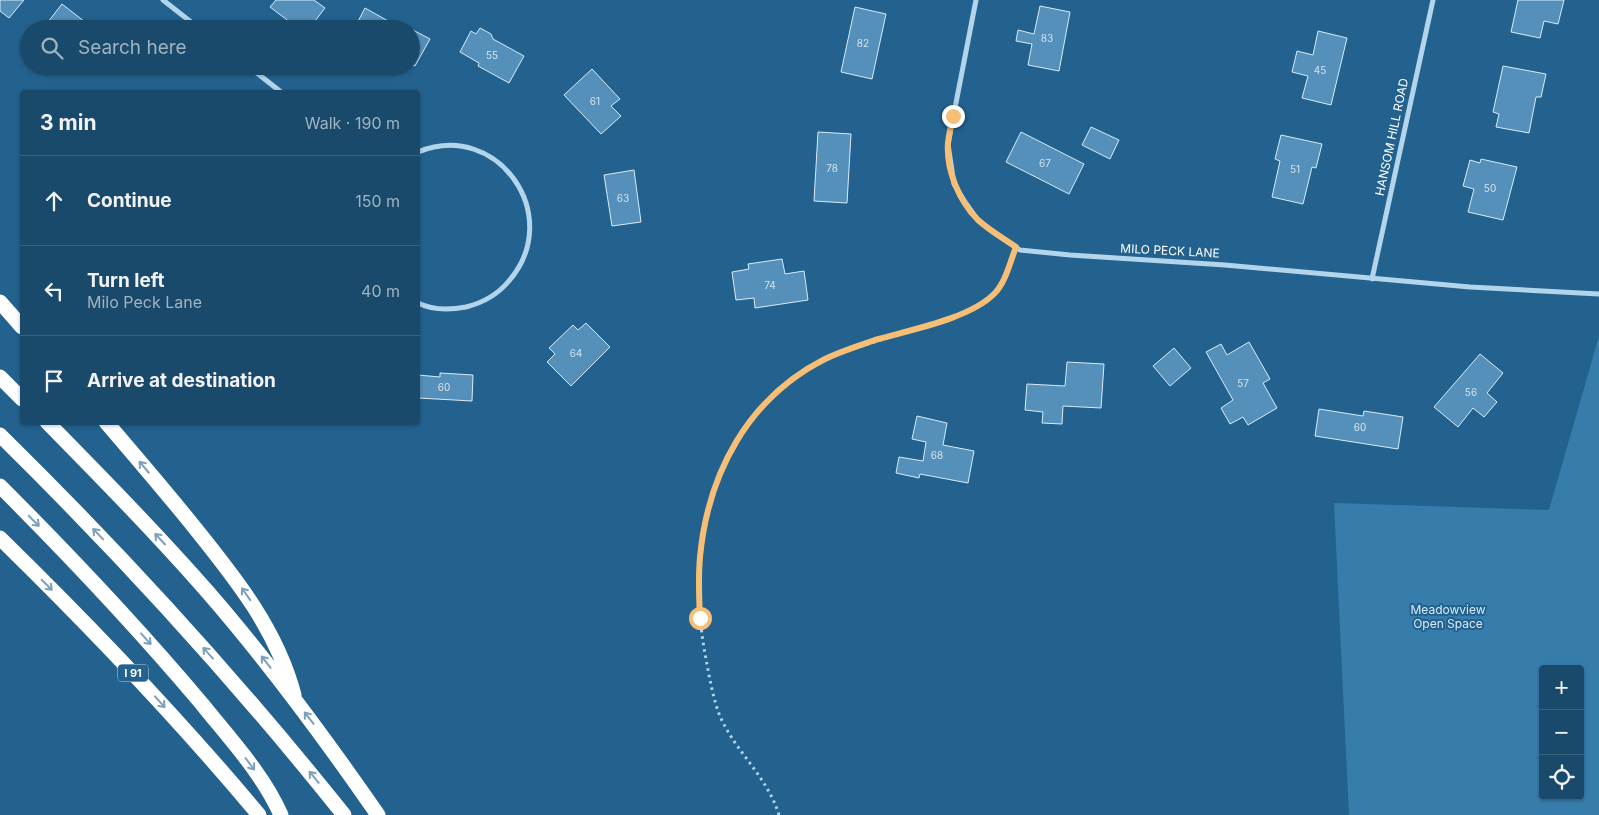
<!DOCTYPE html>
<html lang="en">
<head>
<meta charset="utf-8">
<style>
	body { margin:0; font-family:Inter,sans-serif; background:#235171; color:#f1f3f6 }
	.controls { position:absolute; right:15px; bottom:15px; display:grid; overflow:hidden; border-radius:5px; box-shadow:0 1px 4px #0004 }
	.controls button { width:45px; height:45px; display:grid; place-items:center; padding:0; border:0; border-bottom:1px solid #38627e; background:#1a4a6b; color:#f1f3f6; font:25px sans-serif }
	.stop { position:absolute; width:15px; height:15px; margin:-11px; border:4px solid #f7be75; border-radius:50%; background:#fff }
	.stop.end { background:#f7be75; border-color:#fff; box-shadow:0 1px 5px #0008 }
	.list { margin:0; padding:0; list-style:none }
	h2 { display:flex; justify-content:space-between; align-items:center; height:65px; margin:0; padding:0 20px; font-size:21px }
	h2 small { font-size:16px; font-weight:400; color:#9fb3c1 }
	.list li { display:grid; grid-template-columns:32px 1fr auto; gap:15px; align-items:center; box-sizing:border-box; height:90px; padding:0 20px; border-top:1px solid #38627e }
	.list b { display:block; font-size:19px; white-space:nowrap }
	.list p { margin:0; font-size:16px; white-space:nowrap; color:#9fb3c1 }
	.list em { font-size:16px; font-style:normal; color:#9fb3c1 }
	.icon { flex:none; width:28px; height:28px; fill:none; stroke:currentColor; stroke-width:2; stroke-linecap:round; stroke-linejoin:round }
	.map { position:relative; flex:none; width:1599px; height:815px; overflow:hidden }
	.search { position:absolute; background:#1a4a6b; box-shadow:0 1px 4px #0004; left:20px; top:20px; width:400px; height:55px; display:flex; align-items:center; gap:12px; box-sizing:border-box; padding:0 18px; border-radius:28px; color:#9fb3c1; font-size:19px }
	.panel { position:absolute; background:#1a4a6b; box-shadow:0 1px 4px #0004; left:20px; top:90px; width:400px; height:335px; border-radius:5px }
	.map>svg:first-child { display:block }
</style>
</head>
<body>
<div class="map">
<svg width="1599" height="815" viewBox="0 0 1599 815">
	<rect width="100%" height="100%" fill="#23628f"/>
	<path fill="#377dac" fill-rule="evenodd" d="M 1599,336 L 1599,815 L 1349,815 L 1334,503 L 1549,510 ZM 1543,669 L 1580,669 L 1580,796 L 1543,796 Z"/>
	<path fill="#5490b9" stroke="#d8ecf9" d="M 0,0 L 24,0 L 9,18 L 0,11 Z
		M 276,0 L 314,0 L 325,8 L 309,29 L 299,29 L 270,7 Z
		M 1518,0 L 1564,0 L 1558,24 L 1544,21 L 1540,38 L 1511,32 Z
		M 62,4 L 94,29 L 46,29 L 44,27 Z
		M 1040,6 L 1070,12 L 1059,71 L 1028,65 L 1032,44 L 1016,41 L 1018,30 L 1034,34 Z
		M 855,7 L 886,14 L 872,79 L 841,72 Z
		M 365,8 L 397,26 L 399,23 L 410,29 L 354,29 Z
		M 480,28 L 491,34 L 493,39 L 524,56 L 509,83 L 478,66 L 479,63 L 460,52 L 471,31 L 476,34 Z
		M 411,29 L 430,39 L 415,66 L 411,64 Z
		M 1318,31 L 1347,38 L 1331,105 L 1302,98 L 1308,76 L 1292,72 L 1297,51 L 1313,55 Z
		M 1503,66 L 1546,74 L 1541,97 L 1536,97 L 1529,133 L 1496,127 L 1499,114 L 1493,112 Z
		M 592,69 L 620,99 L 611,106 L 621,116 L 601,134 L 564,95 Z
		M 1091,127 L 1119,140 L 1110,159 L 1082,145 Z
		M 818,132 L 851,134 L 847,203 L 814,201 Z
		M 1021,132 L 1084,164 L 1069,194 L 1006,162 Z
		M 1281,135 L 1322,144 L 1316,168 L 1312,167 L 1303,204 L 1272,197 L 1280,161 L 1275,159 Z
		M 1481,159 L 1517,167 L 1503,220 L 1468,212 L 1474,189 L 1463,186 L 1470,160 L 1480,163 Z
		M 634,170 L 641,222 L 612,226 L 604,175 Z
		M 782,259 L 785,274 L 804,271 L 808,300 L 755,308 L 754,298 L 736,300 L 732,272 L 749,269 L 748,264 Z
		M 586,323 L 610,347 L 571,386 L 547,362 L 555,354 L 549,348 L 573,325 L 578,330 Z
		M 1249,342 L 1270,379 L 1263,383 L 1277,408 L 1248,425 L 1243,417 L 1230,424 L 1221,408 L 1233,400 L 1206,352 L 1221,344 L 1227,355 Z
		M 1174,348 L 1191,368 L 1170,386 L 1153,366 Z
		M 1480,354 L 1503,373 L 1487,393 L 1497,402 L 1484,417 L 1473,408 L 1458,427 L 1434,407 Z
		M 1067,362 L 1104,364 L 1101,408 L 1063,406 L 1062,424 L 1042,423 L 1043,412 L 1025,410 L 1027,384 L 1065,386 Z
		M 440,373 L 473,375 L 472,401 L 418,398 L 418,375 L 440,377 Z
		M 1319,409 L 1363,416 L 1364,411 L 1403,417 L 1398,449 L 1315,436 Z
		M 917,416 L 947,423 L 943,445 L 974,451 L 968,483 L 920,474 L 919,478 L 896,473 L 899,457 L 923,461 L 926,442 L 912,439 Z"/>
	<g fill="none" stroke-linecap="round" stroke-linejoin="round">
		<path stroke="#b3d5ec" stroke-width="3" stroke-dasharray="2.5 4" stroke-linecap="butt" d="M 779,815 C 767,775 732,749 718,711 C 711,690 708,669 704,648 C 684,527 720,409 836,354 L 948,319 L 969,311 L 989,299 L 999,289 L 1011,261"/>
		<path stroke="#b3d5ec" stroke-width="5" d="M 163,0 L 200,29
			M 976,0 L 948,144 L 954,184 L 965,202 L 977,219 L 994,233 L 1020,250 L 1070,255 L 1225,265 L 1470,287 L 1599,294
			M 248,66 L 281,92
			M 418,152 C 498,119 566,217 508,282 C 497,295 482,303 466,307 C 450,310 432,310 418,303
			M 1372,279 L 1433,0"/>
		<path stroke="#fff" stroke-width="15" d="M 0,302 L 22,327
			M 0,377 L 22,399
			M 47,422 C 101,477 155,532 206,590 C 268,661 324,737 378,815
			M 106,422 C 136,457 166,492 195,528 C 236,579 277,630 294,695
			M 0,435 C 122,555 237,681 344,815
			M 0,486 C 70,556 138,628 202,704 C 230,739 263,774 281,815
			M 0,538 C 90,626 178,718 259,815"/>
	</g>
	<defs><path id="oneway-shaft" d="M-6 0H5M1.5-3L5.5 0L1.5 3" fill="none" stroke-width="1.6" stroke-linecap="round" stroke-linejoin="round" transform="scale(1.25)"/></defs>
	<g stroke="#7ba1bc">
		<use href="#oneway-shaft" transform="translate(144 467) rotate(-130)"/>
		<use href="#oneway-shaft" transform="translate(34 521) rotate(45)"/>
		<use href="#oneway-shaft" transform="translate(98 534) rotate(-134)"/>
		<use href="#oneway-shaft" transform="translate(160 539) rotate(-133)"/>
		<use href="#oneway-shaft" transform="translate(47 585) rotate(45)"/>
		<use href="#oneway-shaft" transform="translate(246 594) rotate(-125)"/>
		<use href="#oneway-shaft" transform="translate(146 639) rotate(48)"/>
		<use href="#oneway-shaft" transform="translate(208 653) rotate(-132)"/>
		<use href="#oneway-shaft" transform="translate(266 662) rotate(-128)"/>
		<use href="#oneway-shaft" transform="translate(160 702) rotate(48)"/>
		<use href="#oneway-shaft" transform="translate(309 718) rotate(-128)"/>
		<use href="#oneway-shaft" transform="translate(250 764) rotate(53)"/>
		<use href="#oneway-shaft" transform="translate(314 777) rotate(-129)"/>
	</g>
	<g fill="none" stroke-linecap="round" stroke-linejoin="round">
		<path stroke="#f7be75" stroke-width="6" d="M 700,618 C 699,598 698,578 700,557 C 708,473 748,398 825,359 C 841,351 858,346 875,340 C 909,330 969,319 994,294 C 1006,282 1010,262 1016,247 C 1003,238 989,230 978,220 C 959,201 946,170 948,143 C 949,134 951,125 953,116"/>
	</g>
	<g text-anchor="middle" stroke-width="4" stroke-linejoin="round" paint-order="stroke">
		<g font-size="10" fill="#d4e3ee">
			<text x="1047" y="42">83</text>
			<text x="863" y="47">82</text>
			<text x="492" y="59">55</text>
			<text x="1320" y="74">45</text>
			<text x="595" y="105">61</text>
			<text x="1045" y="167">67</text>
			<text x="832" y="172">78</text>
			<text x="1295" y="173">51</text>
			<text x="1490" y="192">50</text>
			<text x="623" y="202">63</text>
			<text x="770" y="289">74</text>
			<text x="576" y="357">64</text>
			<text x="1243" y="387">57</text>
			<text x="444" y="391">60</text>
			<text x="1471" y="396">56</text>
			<text x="1360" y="431">60</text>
			<text x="937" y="459">68</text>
		</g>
		<rect fill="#23628f" stroke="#bdd0dd" stroke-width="1" x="118" y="664.5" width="30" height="17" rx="4"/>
		<g font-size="11" font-weight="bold" fill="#fff">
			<text x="133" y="677">I 91</text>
		</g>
		<g font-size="12" fill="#fff" stroke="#23628f">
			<text transform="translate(1392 137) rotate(-78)" y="4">HANSOM HILL ROAD</text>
			<text transform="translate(1170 251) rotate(3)" y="4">MILO PECK LANE</text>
		</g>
		<g font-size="12" fill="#d8ecf9" stroke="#23628f">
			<text x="1448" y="614">Meadowview<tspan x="1448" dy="14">Open Space</tspan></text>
		</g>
	</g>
</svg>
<div class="controls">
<button>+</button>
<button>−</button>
<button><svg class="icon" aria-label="locate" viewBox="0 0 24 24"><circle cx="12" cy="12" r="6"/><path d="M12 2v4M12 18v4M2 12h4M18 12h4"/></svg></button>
</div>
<div class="stop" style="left:700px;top:618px"></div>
<div class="stop end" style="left:953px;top:116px"></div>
<div class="search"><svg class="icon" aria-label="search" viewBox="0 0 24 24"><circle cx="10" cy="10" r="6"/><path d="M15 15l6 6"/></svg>Search here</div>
<section class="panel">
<h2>3 min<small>Walk · 190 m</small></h2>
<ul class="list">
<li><svg class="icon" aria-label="ahead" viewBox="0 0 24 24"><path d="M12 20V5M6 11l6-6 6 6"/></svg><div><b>Continue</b></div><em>150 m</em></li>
<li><svg class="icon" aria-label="left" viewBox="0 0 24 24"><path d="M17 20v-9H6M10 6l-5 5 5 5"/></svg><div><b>Turn left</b><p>Milo Peck Lane</p></div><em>40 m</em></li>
<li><svg class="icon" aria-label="arrive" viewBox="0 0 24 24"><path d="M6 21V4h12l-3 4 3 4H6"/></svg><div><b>Arrive at destination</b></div></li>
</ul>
</section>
</div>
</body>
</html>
